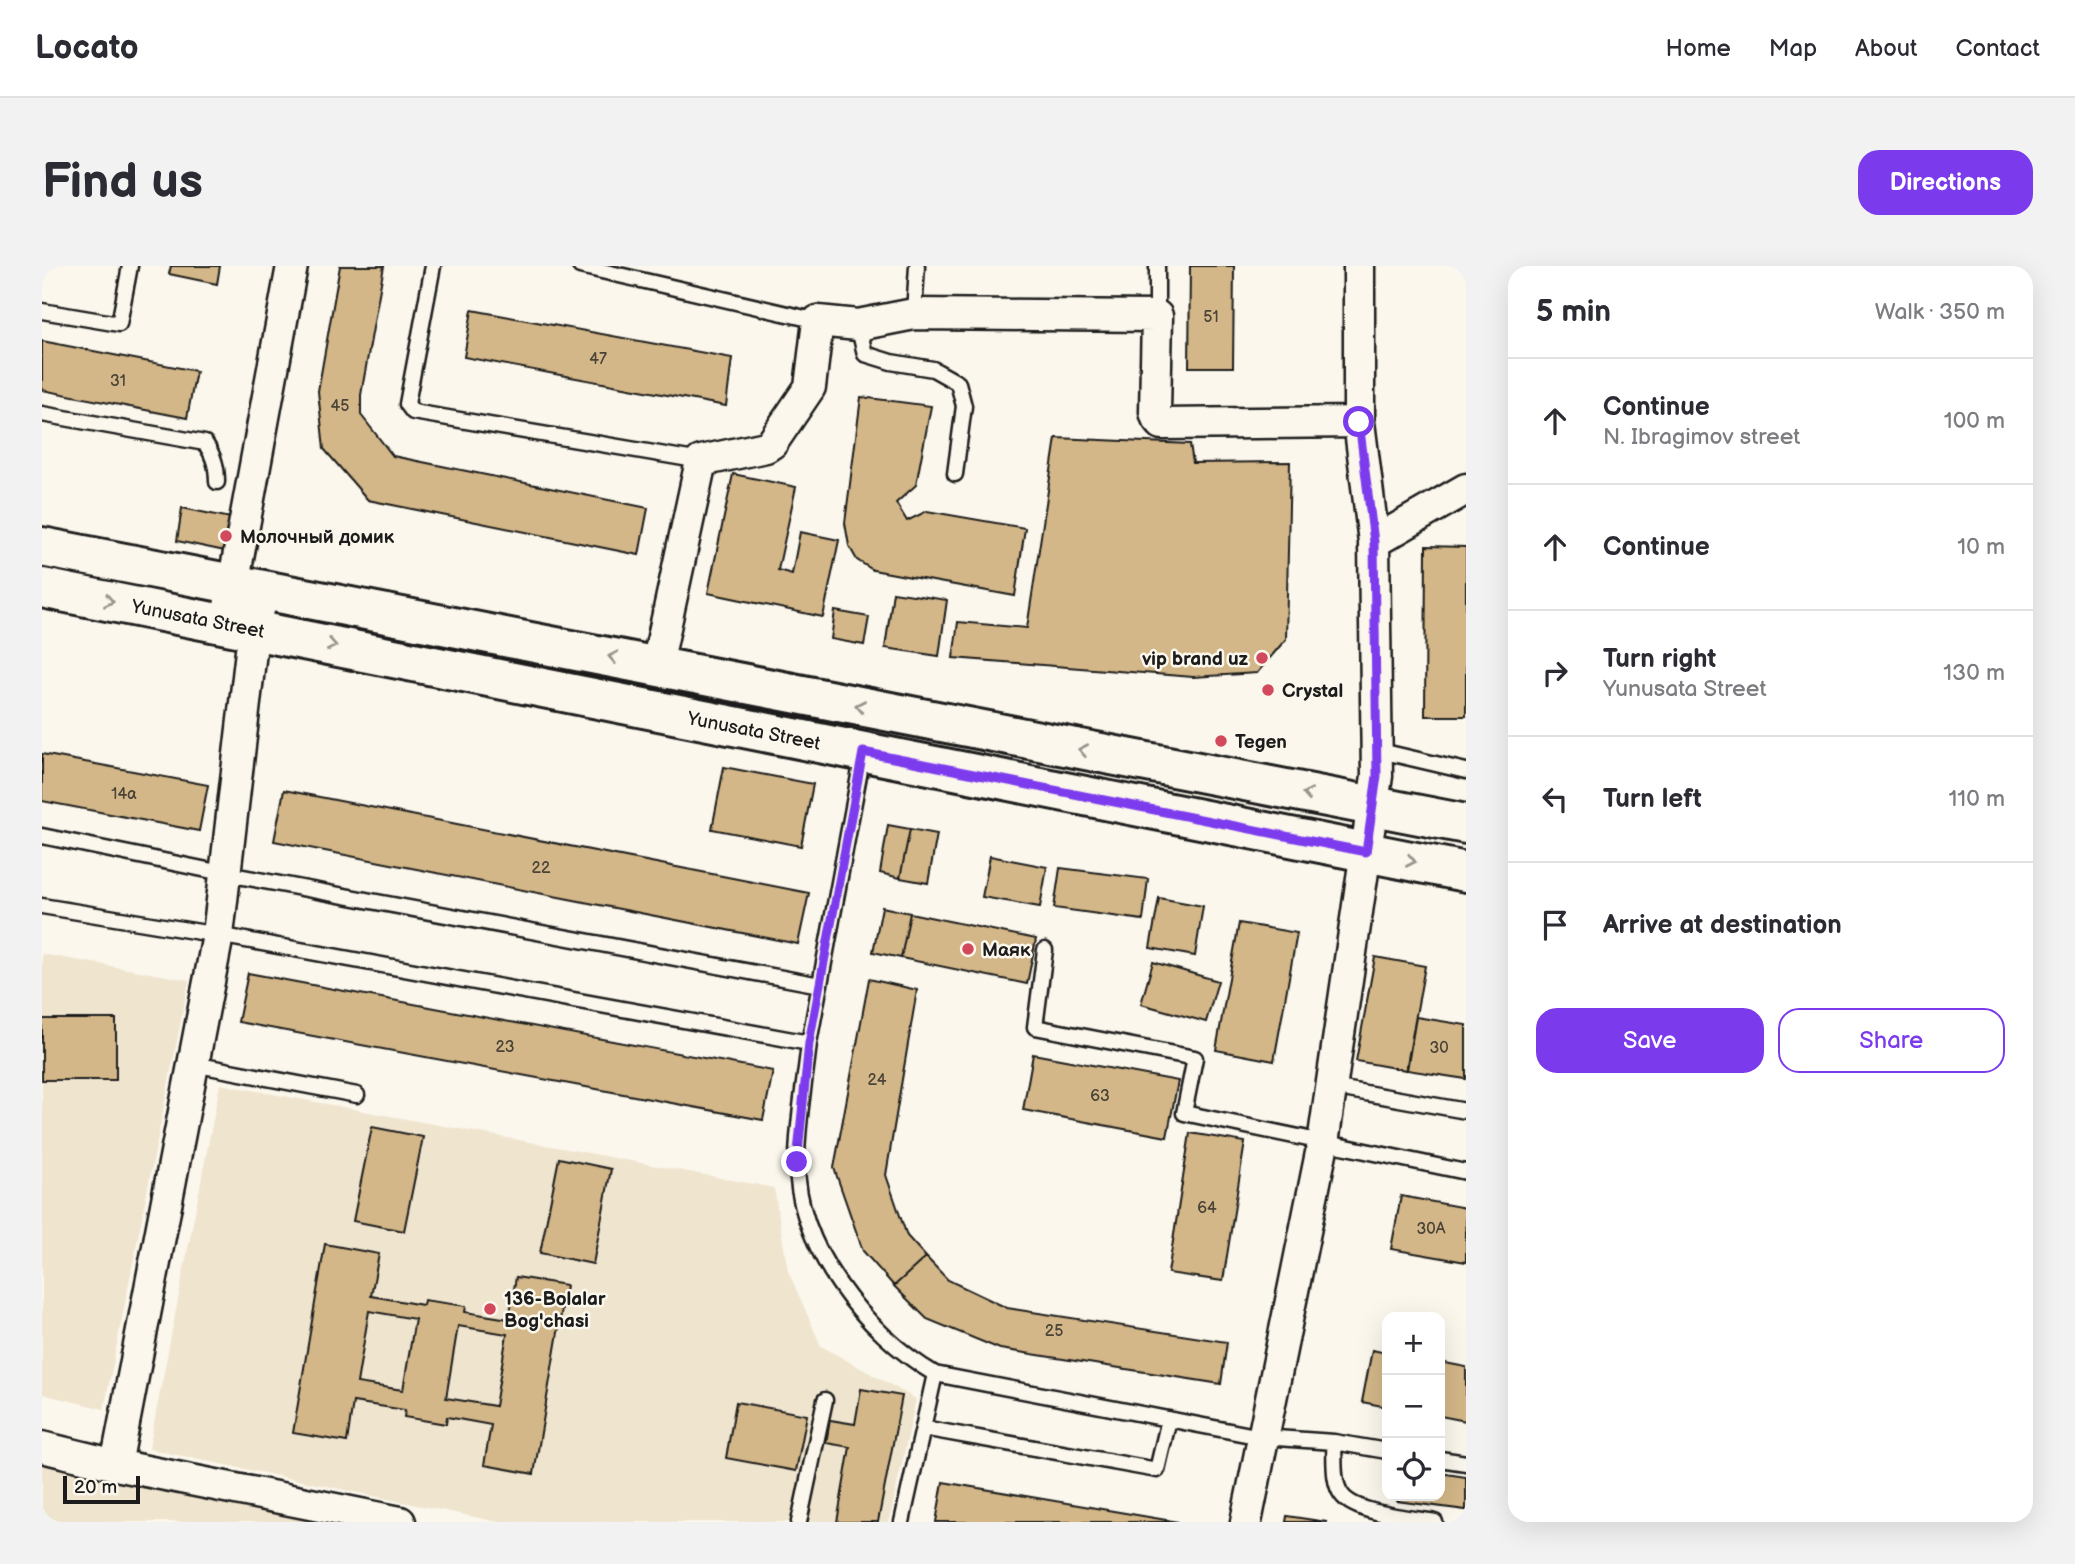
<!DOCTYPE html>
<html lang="en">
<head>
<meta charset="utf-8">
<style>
	body { margin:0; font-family:"Balsamiq Sans",sans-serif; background:#f2f2f3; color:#2b2b33 }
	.controls { position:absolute; right:21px; bottom:21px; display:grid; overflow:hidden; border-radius:14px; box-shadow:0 7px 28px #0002 }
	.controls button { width:63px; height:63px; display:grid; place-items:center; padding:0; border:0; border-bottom:2px solid #e1e1e2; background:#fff; color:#2b2b33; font:35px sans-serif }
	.scale { position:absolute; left:21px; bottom:18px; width:77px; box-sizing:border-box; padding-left:7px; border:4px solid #1c1c1c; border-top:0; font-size:19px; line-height:24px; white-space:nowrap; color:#1c1c1c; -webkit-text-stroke:5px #fbf7ec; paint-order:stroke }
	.stop { position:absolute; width:21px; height:21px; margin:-16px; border:5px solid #7c3aed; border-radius:50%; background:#fff }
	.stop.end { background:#7c3aed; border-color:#fff; box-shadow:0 2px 7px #0008 }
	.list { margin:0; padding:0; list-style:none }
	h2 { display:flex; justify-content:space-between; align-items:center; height:91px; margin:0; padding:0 28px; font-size:30px }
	h2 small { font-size:23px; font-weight:400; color:#7c7c81 }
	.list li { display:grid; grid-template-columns:46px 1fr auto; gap:21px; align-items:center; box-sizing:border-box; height:126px; padding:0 28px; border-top:2px solid #e1e1e2 }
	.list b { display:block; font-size:26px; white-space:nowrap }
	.list p { margin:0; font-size:23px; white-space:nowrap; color:#7c7c81 }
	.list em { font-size:23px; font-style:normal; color:#7c7c81 }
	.actions { display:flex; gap:14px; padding:21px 28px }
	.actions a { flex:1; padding:16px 0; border:2px solid #7c3aed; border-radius:21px; text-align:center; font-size:24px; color:#7c3aed }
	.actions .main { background:#7c3aed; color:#fff }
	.icon { flex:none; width:38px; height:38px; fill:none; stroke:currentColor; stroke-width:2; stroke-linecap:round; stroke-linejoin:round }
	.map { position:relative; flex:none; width:1424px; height:1256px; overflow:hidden; border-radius:21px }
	header { display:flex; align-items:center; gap:42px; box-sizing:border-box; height:98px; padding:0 35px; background:#fff; border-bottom:2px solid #e1e1e2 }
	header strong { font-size:33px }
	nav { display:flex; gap:38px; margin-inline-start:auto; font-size:24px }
	.intro { display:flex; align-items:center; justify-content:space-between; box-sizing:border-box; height:168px; padding:0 42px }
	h1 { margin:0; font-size:49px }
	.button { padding:18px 32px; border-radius:21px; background:#7c3aed; color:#fff; font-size:24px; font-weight:700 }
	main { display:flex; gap:42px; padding:0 42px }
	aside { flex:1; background:#fff; border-radius:21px; box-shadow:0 7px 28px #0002 }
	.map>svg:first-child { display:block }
</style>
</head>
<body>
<header>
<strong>Locato</strong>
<nav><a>Home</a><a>Map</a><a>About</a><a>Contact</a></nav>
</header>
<div class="intro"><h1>Find us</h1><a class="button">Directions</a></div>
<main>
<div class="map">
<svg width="1424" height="1256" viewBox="0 0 1424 1256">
	<rect width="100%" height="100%" fill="#fbf7ec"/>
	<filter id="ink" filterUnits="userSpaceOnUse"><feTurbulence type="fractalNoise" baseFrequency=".0143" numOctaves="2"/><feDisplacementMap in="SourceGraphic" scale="14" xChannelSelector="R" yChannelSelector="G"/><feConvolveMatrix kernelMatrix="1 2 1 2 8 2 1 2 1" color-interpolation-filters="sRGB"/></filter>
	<g filter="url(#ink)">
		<path fill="#efe4ce" d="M 0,688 L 147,714 L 62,1143 L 0,1128 Z
			M 178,818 L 732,922 L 746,1005 L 779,1080 L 874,1133 L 847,1256 L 456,1256 L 107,1183 Z
			M 0,1193 L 291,1256 L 0,1256 Z"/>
		<path fill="#d3b788" stroke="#1c1c1c" stroke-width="2" fill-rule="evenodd" d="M 129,0 L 178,0 L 175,18 L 127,8 Z
			M 298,0 L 342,0 L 319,129 L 319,149 L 351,190 L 606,242 L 597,289 L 326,234 L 282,183 L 276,125 Z
			M 1148,0 L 1192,0 L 1191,101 L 1147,101 Z
			M 430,44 L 690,92 L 684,140 L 422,91 Z
			M 0,75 L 154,105 L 145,152 L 0,124 Z
			M 819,131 L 889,140 L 874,219 L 854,237 L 865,255 L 885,245 L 983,262 L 973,330 L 831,304 L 815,294 L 807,280 L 803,257 Z
			M 1014,172 L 1148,178 L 1151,197 L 1248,196 L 1244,373 L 1215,407 L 1151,411 L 911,392 L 916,356 L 985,362 Z
			M 691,208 L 754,221 L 736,304 L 750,308 L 758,266 L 797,274 L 781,351 L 666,327 Z
			M 140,242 L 189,252 L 183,285 L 135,275 Z
			M 1384,280 L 1424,281 L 1424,450 L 1383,450 Z
			M 851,326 L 905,334 L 897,390 L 843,382 Z
			M 793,345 L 827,351 L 822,379 L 789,373 Z
			M 0,488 L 166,519 L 157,565 L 0,535 Z
			M 682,501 L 771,518 L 759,580 L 670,563 Z
			M 242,524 L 767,627 L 756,678 L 232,575 Z
			M 846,559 L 868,563 L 858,612 L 838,607 Z
			M 868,563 L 895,568 L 886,617 L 858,612 Z
			M 948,590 L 1005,601 L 998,641 L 940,631 Z
			M 1018,602 L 1106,613 L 1101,654 L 1012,642 Z
			M 1117,632 L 1161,640 L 1153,690 L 1108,682 Z
			M 840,641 L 868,647 L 859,692 L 831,686 Z
			M 868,647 L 994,673 L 985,718 L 859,692 Z
			M 1197,657 L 1255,667 L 1232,795 L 1174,784 Z
			M 1333,691 L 1383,700 L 1364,804 L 1314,795 Z
			M 1111,696 L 1176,715 L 1164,756 L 1099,738 Z
			M 206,707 L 731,805 L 721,854 L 196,756 Z
			M 827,713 L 875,724 L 844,909 L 865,970 L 884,991 L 852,1020 L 821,985 L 792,902 Z
			M 1374,751 L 1424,759 L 1424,813 L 1365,804 Z
			M 0,753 L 74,753 L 74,814 L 0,814 Z
			M 991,788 L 1136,815 L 1125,871 L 981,844 Z
			M 330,861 L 381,871 L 362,965 L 311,955 Z
			M 1148,867 L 1203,876 L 1181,1015 L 1126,1007 Z
			M 517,892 L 569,903 L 551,998 L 498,987 Z
			M 1359,930 L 1424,942 L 1424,996 L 1349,983 Z
			M 283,978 L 337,988 L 329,1030 L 381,1039 L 382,1034 L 424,1040 L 423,1046 L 467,1053 L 474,1011 L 524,1019 L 492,1208 L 442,1199 L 449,1159 L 405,1151 L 404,1158 L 362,1151 L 363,1144 L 311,1136 L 305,1176 L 251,1167 ZM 327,1045 L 373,1053 L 361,1124 L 315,1117 ZM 416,1060 L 465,1068 L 453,1140 L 404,1132 Z
			M 884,991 L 906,1014 L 965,1042 L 1185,1076 L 1179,1118 L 958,1083 L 885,1053 L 852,1020 Z
			M 1330,1084 L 1345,1087 L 1345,1141 L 1320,1136 Z
			M 1398,1096 L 1424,1101 L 1424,1155 L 1398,1150 Z
			M 819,1123 L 860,1130 L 836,1256 L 795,1256 L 808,1181 L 784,1177 L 788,1154 L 813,1158 Z
			M 694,1136 L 765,1149 L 754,1205 L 684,1192 Z
			M 1398,1207 L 1424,1211 L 1424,1244 L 1355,1235 L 1355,1230 L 1398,1230 Z
			M 901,1216 L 1136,1256 L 894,1256 Z
			M 1245,1250 L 1285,1256 L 1244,1256 Z"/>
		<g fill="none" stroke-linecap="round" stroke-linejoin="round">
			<defs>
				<path id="service" d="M 391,0 L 365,138 L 371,146 L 659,195
					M 538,0 L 776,55
					M 0,45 L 77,58 L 88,0
					M 872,48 L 875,0
					M 1115,50 L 1115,0
					M 816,59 L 823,88 L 849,96 L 891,103 L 916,117 L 922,140 L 913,208
					M 0,148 L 163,177 C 172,190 175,201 175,216
					M 1334,484 L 1424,505
					M 0,570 L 185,608 L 778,719
					M 0,640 L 176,669 L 767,777 L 821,488
					M 1003,684 L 993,761 L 1153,792 L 1142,847 L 1424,906
					M 767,777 C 763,816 755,856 755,895 C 754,980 823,1067 893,1108 L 1219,1171 L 1292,1176 L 1345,1185
					M 151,798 L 315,829
					M 1290,821 L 1424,845
					M 881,1162 L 1115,1204 L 1127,1153
					M 1292,1176 C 1293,1192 1290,1216 1300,1229 C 1314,1248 1370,1252 1393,1256
					M 1398,1193 L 1424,1197
					M 757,1256 L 783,1134
					M 860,1256 L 893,1108"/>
				<path id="minor" d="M 1332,276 L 1424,223
					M 184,357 L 250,0
					M 615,399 L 659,195 L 724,181 L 730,177 L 768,121 L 776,55 L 816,59 L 872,48 L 1115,50 L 1113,146 L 1115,152 L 1120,158 L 1317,156
					M 0,1181 L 74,1199 L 358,1256
					M 74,1199 L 176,669 L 209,385 L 221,323
					M 1204,1256 L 1281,877 L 1335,510 L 1332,276 L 1317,156 L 1317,0"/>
				<path id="secondary" d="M 0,281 L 1424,558
					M 0,322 L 1424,606"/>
			</defs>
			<use href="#service" stroke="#1c1c1c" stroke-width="19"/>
			<use href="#minor" stroke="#1c1c1c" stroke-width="35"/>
			<use href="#secondary" stroke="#1c1c1c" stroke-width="44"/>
			<use href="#service" stroke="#fbf7ec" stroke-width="14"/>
			<use href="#minor" stroke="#fbf7ec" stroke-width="30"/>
			<use href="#secondary" stroke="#fbf7ec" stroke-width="38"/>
		</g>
		<defs><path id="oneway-chevron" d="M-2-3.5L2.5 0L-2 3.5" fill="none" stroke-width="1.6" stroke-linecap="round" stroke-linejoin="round" transform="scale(1.75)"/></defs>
		<g stroke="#97948e">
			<use href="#oneway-chevron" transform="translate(67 335) rotate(11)"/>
			<use href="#oneway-chevron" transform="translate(290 379) rotate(11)"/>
			<use href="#oneway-chevron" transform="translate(571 391) rotate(-169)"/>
			<use href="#oneway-chevron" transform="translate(818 440) rotate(-169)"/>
			<use href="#oneway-chevron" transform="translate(1041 484) rotate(-169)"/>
			<use href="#oneway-chevron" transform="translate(1265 528) rotate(-169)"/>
			<use href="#oneway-chevron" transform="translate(1369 595) rotate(11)"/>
		</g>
	</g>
	<g fill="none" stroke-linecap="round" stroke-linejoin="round" filter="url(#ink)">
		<path stroke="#7c3aed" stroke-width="9" d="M 755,896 L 767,777 L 821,486 L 1324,586 L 1335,510 L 1332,276 L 1317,156"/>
	</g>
	<g fill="#d1495b" stroke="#fbf7ec" stroke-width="2.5">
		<circle cx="184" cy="270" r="7"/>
		<circle cx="1220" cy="392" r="7"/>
		<circle cx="1226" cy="424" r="7"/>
		<circle cx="1179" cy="475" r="7"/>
		<circle cx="926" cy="683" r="7"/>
		<circle cx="448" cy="1043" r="7"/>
	</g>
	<g text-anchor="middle" stroke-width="5" stroke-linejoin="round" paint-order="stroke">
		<g font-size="16" fill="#4a4337">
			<text x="1169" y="56">51</text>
			<text x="556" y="98">47</text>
			<text x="76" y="120">31</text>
			<text x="298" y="145">45</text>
			<text x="82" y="533">14а</text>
			<text x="499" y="607">22</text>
			<text x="463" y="786">23</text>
			<text x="1397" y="787">30</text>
			<text x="835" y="819">24</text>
			<text x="1058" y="835">63</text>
			<text x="1165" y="947">64</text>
			<text x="1389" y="968">30А</text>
			<text x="1012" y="1070">25</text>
		</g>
		<g font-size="19" font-weight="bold" fill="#1c1c1c" stroke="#fbf7ec" text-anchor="start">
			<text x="198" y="277">Молочный домик</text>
			<text x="1206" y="399" text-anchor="end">vip brand uz</text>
			<text x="1240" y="431">Crystal</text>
			<text x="1193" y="482">Tegen</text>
			<text x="940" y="690">Маяк</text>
			<text x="462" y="1039">136-Bolalar<tspan x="462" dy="22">Bog'chasi</tspan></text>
		</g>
		<g font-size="19" fill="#1c1c1c" stroke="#fbf7ec">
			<text transform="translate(156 352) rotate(11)" y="7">Yunusata Street</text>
			<text transform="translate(712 464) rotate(11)" y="7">Yunusata Street</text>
		</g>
	</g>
</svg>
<div class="controls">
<button>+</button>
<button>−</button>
<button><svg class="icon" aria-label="locate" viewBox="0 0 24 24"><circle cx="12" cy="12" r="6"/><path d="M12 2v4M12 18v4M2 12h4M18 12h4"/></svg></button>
</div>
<div class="scale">20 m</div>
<div class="stop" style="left:1317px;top:156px"></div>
<div class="stop end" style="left:755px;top:896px"></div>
</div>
<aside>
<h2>5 min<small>Walk · 350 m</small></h2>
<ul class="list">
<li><svg class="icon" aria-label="ahead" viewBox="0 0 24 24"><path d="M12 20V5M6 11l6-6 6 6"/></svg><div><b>Continue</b><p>N. Ibragimov street</p></div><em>100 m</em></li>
<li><svg class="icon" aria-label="ahead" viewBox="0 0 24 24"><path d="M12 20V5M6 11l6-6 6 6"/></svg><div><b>Continue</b></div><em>10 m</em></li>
<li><svg class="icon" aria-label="right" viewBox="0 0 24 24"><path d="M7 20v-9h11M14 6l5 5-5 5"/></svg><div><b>Turn right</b><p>Yunusata Street</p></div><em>130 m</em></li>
<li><svg class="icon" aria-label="left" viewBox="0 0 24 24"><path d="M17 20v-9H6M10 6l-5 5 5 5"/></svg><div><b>Turn left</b></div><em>110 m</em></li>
<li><svg class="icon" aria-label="arrive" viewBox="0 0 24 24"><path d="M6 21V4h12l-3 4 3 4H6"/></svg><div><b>Arrive at destination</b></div></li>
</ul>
<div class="actions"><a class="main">Save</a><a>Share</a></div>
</aside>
</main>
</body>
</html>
